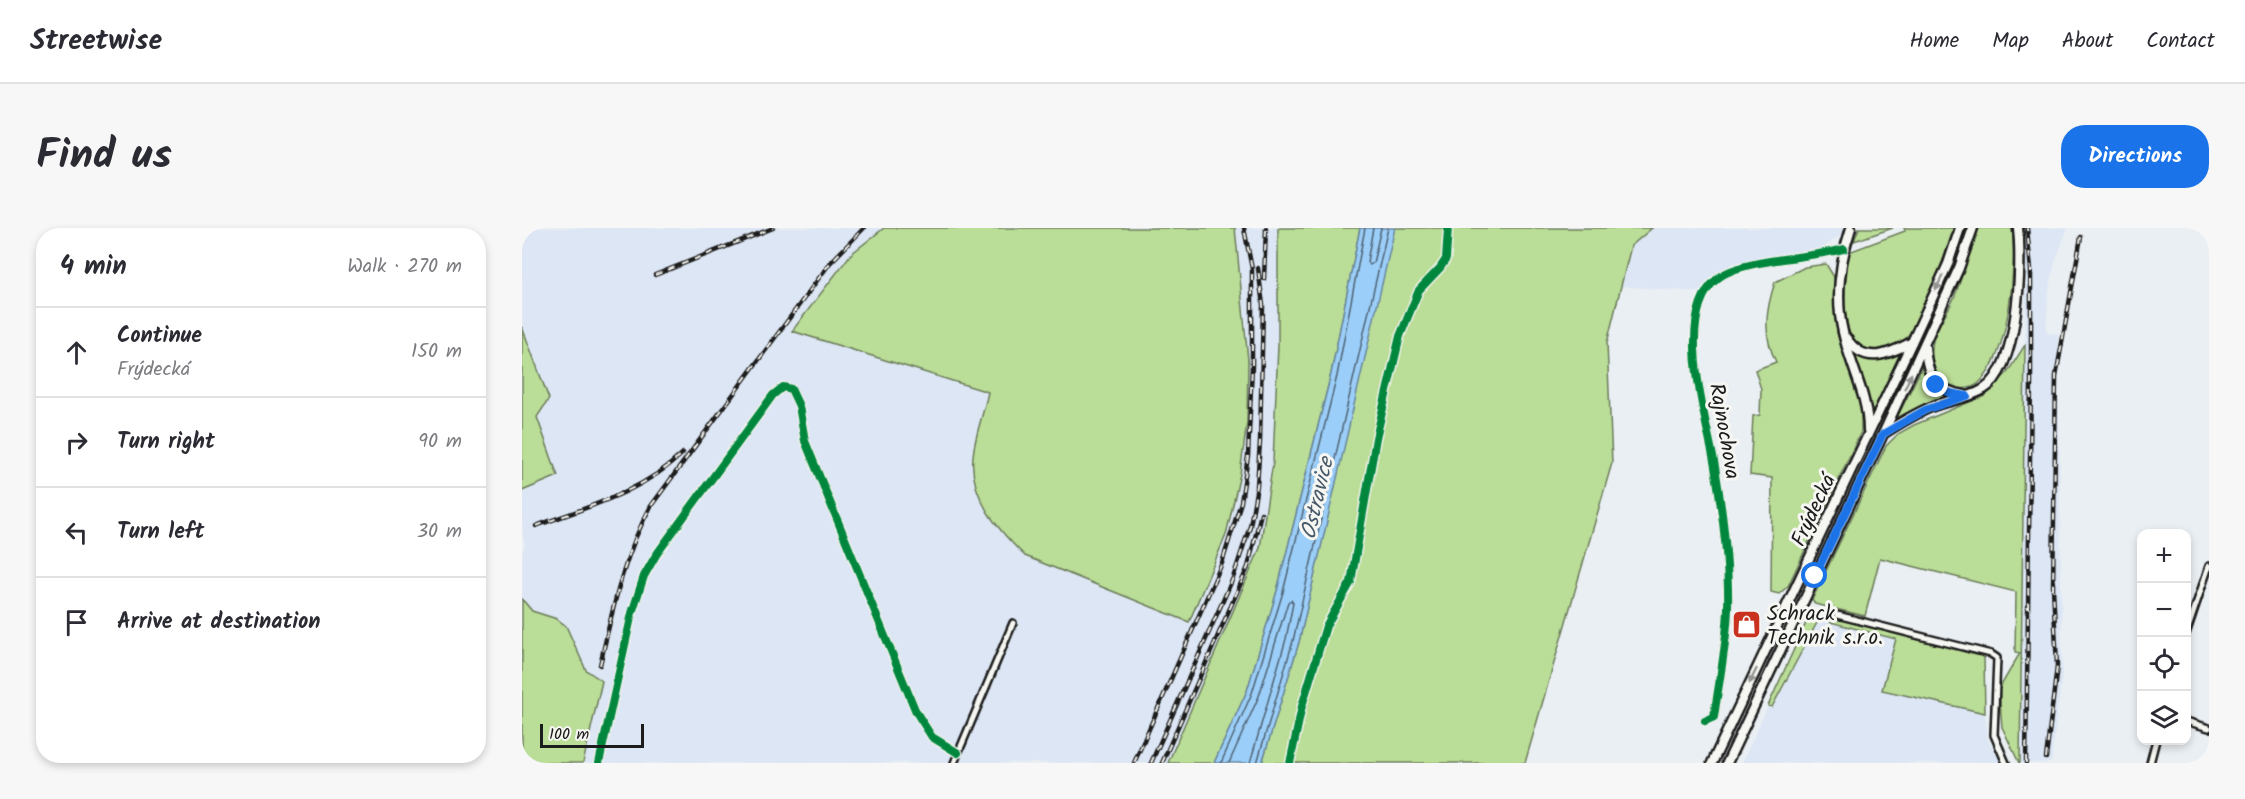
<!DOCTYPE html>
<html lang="en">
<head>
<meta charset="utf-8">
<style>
	body { margin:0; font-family:Kalam,sans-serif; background:#f7f7f7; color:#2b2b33 }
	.controls { position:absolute; right:18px; bottom:18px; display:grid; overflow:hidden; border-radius:12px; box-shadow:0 3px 9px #0003 }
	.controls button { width:54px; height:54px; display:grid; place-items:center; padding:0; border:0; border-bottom:2px solid #e1e1e2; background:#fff; color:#2b2b33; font:30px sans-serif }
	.scale { position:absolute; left:18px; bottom:15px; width:104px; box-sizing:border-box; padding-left:6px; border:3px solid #1c1c1c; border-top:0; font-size:16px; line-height:21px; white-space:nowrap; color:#1c1c1c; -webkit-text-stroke:4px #f6f6f2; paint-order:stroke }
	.stop { position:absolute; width:18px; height:18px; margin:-14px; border:4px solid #1a73e8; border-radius:50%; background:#fff }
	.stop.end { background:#1a73e8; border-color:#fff; box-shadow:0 2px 6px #0008 }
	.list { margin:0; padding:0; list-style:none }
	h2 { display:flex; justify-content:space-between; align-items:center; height:78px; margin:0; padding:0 24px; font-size:26px }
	h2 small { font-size:20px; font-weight:400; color:#7c7c81 }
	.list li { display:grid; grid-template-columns:39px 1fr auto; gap:18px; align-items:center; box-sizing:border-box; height:90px; padding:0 24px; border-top:2px solid #e1e1e2 }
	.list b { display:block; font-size:22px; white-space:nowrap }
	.list p { margin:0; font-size:20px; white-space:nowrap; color:#7c7c81 }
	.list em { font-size:20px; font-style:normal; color:#7c7c81 }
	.icon { flex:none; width:33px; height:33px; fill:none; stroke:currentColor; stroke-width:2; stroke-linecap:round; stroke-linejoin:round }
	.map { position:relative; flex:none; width:1687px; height:535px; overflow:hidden; border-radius:24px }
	header { display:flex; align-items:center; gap:36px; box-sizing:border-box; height:84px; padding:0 30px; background:#fff; border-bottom:2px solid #e1e1e2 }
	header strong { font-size:28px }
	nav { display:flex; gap:33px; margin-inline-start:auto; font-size:21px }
	.intro { display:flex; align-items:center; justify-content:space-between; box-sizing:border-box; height:144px; padding:0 36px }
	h1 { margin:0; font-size:42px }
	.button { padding:15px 27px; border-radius:24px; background:#1a73e8; color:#fff; font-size:21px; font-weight:700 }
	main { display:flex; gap:36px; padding:0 36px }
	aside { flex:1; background:#fff; border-radius:24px; box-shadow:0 3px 9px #0003 }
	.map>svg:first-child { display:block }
</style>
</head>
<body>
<header>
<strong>Streetwise</strong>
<nav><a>Home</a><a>Map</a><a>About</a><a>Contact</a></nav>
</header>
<div class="intro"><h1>Find us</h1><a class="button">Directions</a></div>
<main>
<aside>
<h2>4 min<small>Walk · 270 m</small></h2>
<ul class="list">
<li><svg class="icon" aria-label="ahead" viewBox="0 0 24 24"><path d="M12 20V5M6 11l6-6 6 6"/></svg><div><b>Continue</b><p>Frýdecká</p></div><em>150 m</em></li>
<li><svg class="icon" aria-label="right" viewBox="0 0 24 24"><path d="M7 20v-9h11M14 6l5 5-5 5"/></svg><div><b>Turn right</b></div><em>90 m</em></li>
<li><svg class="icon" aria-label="left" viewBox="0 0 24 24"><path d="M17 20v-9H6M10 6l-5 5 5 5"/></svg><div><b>Turn left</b></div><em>30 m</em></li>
<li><svg class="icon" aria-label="arrive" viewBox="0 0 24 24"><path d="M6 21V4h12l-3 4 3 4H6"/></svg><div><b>Arrive at destination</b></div></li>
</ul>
</aside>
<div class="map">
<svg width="1687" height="535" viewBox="0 0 1687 535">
	<rect width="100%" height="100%" fill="#eaeff3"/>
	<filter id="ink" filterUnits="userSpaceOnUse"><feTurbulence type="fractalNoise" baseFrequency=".0167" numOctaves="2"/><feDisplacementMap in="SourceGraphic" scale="12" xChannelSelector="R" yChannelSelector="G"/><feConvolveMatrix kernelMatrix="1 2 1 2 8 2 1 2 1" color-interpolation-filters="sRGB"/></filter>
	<g filter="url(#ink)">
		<path fill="#dce6f4" d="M 0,0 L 362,0 L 328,26 L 271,103 L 726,131 L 713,0 L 756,0 L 756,117 L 751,234 L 738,320 L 646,535 L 61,535 L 80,453 L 64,442 L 44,398 L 10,383 L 0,371 L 0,326 L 3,317 L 0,302 L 0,263 L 36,248 L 15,189 L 27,171 L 0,99 Z
			M 1130,0 L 1323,0 L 1320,6 L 1296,23 L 1216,40 L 1176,64 L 1099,58 L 1109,18 Z
			M 1500,0 L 1546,0 L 1533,33 L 1526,68 L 1524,105 L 1536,106 L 1540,447 L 1529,535 L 1499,535 L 1504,42 Z
			M 1297,391 L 1374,411 L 1360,462 L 1463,485 L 1466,512 L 1480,535 L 1220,535 L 1246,478 L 1250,479 Z"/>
		<path fill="#badd97" stroke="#6b7c5a" stroke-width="1.5" d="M 362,0 L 713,0 L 726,132 L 725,194 L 718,246 L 704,307 L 667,394 L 503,328 C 475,301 447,268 451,228 C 453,206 462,185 466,164 L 270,103 L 329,26 Z
			M 756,0 L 838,0 L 809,146 L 755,363 L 725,463 L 692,535 L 646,535 L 738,320 L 751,234 L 756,117 Z
			M 872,0 L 1130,0 L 1109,18 L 1099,58 L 1085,115 L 1090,235 L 1003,535 L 740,535 L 777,414 Z
			M 1337,0 L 1371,0 L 1332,13 Z
			M 1382,0 L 1432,0 C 1424,24 1400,93 1384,110 C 1377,118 1366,122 1356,124 C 1312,129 1323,49 1327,24 L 1383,3 Z
			M 1456,0 L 1490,0 C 1495,39 1487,126 1458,154 C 1448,164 1426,162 1417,151 C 1410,143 1409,129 1410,120 C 1411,102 1425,86 1432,70 C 1441,47 1448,23 1456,0 Z
			M 1304,36 L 1312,49 L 1315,105 L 1339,179 L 1339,204 L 1266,358 L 1257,366 L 1249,364 L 1250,250 L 1228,247 L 1231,188 L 1238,187 L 1239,161 L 1233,142 L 1254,134 C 1240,106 1244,82 1253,54 L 1283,39 Z
			M 0,99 L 27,171 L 15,189 L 36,248 L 0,263 Z
			M 1503,117 L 1498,535 L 1497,535 L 1480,499 L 1477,461 L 1498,425 L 1493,424 L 1494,364 L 1358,330 L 1343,388 L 1293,376 L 1290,372 L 1364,218 L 1376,206 L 1392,197 L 1462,168 L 1485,145 Z
			M 1329,123 C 1349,135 1357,131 1379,124 L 1350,186 L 1342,157 Z
			M 1400,139 C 1407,155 1413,163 1430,169 L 1394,181 L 1373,194 Z
			M 0,371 L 10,383 L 35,391 L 44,398 L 64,442 L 80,453 L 61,535 L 0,535 Z
			M 1289,384 L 1462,429 L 1463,485 L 1360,462 L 1374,411 L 1297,391 L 1250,479 L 1246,478 Z"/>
		<path fill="#9bcef8" stroke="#6887a0" stroke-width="1.5" d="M 838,0 L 873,0 L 777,414 L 740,535 L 692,535 L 725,463 L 755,363 L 809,146 Z"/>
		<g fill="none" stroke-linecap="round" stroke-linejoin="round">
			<path stroke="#4f6374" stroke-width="1.5" d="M 851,0 L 845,34 L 848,37 L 851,35 L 859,0
				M 699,535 L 730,465 L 761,364 L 815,148 L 843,0
				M 707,535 L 737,468 L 766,374 L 769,372 L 771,375 L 764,411 L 728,535
				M 735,535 L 771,413 L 866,0"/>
			<defs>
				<path id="minor" d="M 1315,387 L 1469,426 L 1475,430 L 1472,507 L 1484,535
					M 1664,406 L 1687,338
					M 1183,493 L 1192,489 C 1197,453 1205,416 1206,380 C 1207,338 1200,281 1193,239 C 1185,192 1151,87 1195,51 C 1218,31 1289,30 1322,21
					M 1664,493 L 1687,500
					M 77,535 L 110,385 L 122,348 L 134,327 L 251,167 L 261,159 L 269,161 L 277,178 L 283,213 L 394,484 L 410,509 L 436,525
					M 432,535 L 491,395
					M 1628,535 L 1634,512"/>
				<path id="secondary" d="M 1329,0 C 1318,32 1313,71 1321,104 C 1328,138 1346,167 1346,202
					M 1325,111 C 1343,138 1367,126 1390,114
					M 1403,119 C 1405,147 1412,162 1442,167
					M 1362,205 C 1378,195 1395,184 1414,177 C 1429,172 1448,170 1462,161 C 1497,139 1500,37 1496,0
					M 1190,535 L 1390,114 L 1426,36 L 1438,0
					M 1205,535 L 1361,206 L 1437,40 L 1451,0"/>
			</defs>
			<use href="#minor" stroke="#1c1c1c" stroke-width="10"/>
			<use href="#secondary" stroke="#1c1c1c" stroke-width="13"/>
			<use href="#minor" stroke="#f6f6f2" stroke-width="5"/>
			<use href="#secondary" stroke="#f6f6f2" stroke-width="8"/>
			<defs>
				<path id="rail" d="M 133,47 L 251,0
					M 742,51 L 744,0
					M 14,298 C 65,279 121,264 161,225
					M 78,437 C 91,381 101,328 129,278 L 308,35 L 342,0
					M 1524,530 L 1535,438 L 1531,360 L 1534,148 L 1559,9
					M 612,535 L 700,335 L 719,274 L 726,228 L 730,138 L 730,41 L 722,0
					M 629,535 L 711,350 L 728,298 L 735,258 L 738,214 L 741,77 L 736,40
					M 640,535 L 726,339 L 739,285
					M 1504,535 L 1509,154 L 1509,42 L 1505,0"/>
			</defs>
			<use href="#rail" stroke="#1c1c1c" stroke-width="4.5"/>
			<use href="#rail" stroke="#f6f6f2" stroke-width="2" stroke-dasharray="7" stroke-linecap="butt"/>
			<defs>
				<path id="cycleway" d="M 1183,493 L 1192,489 C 1197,453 1205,416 1206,380 C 1207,338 1200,281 1193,239 C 1185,192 1151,87 1195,51 C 1218,31 1289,30 1322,21
					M 77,535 L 110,385 L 122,348 L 134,327 L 251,167 L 261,159 L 269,161 L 277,178 L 283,213 L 394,484 L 410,509 L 436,525
					M 768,535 L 780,478 L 804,398 L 829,354 L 854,210 L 878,108 L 897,62 L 918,40 L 924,31 L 926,0"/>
			</defs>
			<use href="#cycleway" stroke="#f6f6f2" stroke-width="11"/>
			<use href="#cycleway" stroke="#00873e" stroke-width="8"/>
		</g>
		<defs><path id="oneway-solid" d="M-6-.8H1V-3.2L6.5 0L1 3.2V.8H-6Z" transform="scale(1.5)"/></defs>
		<g fill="#949492">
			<use href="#oneway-solid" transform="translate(1417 55) rotate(115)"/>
			<use href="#oneway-solid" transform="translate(1386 153) rotate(-65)"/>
			<use href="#oneway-solid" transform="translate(1231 448) rotate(116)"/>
		</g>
	</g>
	<g fill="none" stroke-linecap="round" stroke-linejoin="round" filter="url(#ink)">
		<path stroke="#1a73e8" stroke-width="8" d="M 1293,348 L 1361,206 L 1403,182 L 1445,168 L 1428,165 L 1414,157"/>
	</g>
	<defs>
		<symbol id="shop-square" viewBox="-11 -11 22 22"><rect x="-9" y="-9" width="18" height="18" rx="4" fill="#c8321e" stroke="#f6f6f2"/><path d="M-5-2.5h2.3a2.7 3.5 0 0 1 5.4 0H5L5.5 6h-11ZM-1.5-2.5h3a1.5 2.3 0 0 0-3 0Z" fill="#fff"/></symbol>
	</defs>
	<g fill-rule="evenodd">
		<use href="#shop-square" x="1208" y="380" width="33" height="33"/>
	</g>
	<g text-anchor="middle" stroke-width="6" stroke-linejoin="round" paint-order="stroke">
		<g font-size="21" fill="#1c1c1c" stroke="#f6f6f2">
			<text transform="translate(1203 203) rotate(80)" y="7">Rajnochova</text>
			<text transform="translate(1291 282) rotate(-65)" y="7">Frýdecká</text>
		</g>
		<g font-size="21" fill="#1c1c1c" stroke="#f6f6f2" text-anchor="start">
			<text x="1245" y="392">Schrack<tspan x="1245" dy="24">Technik s.r.o.</tspan></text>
		</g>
		<g font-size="22" font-style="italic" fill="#485a69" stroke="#f6f6f2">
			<text transform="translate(794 270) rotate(-77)" y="8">Ostravice</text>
		</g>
	</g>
</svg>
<div class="controls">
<button>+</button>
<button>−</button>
<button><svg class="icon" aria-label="locate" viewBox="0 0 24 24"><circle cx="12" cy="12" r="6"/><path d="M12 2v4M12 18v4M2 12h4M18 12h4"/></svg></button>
<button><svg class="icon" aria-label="layers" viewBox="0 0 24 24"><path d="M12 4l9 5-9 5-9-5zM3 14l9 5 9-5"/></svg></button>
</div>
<div class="scale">100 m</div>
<div class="stop" style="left:1293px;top:348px"></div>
<div class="stop end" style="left:1414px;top:157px"></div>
</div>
</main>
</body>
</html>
